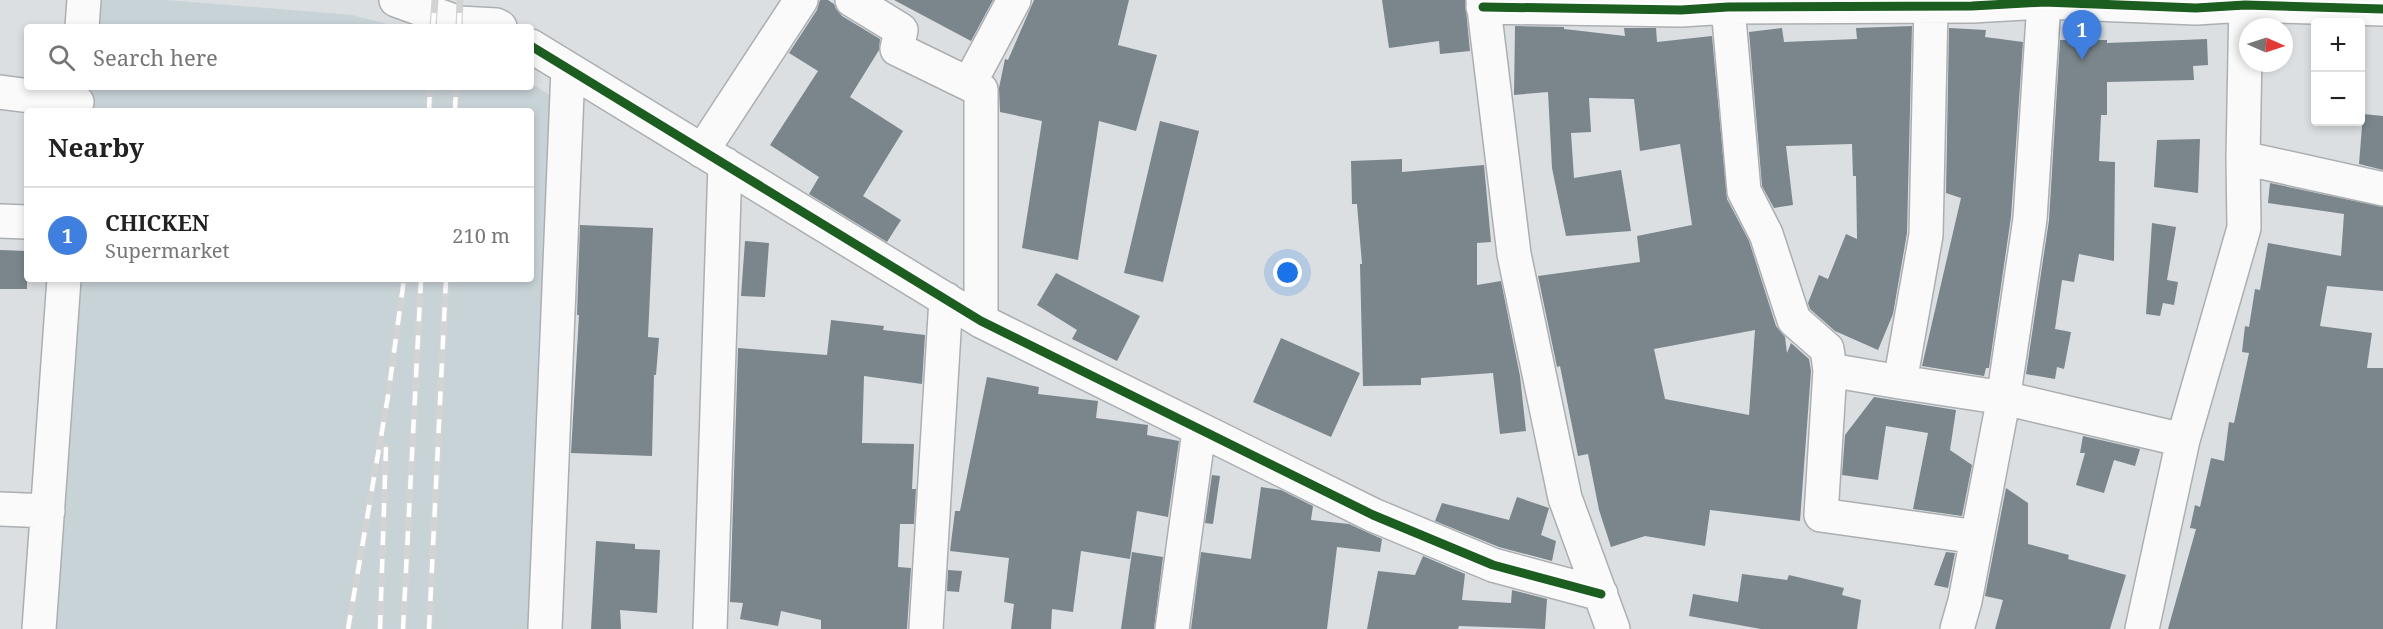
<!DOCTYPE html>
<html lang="en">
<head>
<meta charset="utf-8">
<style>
	body { margin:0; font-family:"Noto Serif",serif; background:#f6f6f6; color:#222 }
	.controls { position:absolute; right:18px; top:18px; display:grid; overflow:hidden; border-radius:6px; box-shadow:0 3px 9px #0003 }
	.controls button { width:54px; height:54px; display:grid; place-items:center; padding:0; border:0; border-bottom:2px solid #e0e0e0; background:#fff; color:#222; font:30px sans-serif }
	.compass { position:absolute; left:2239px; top:18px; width:54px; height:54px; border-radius:50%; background:#fff; box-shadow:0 3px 9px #0003; rotate:93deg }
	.you { position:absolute; left:1288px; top:273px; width:21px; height:21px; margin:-15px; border:4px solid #fff; border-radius:50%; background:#1a73e8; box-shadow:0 0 0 9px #1a73e833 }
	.badge { display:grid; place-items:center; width:39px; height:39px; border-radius:50%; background:#d93025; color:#fff; font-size:20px; font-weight:700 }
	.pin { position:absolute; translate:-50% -50px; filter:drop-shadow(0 2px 3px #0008) }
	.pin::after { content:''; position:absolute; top:32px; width:21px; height:18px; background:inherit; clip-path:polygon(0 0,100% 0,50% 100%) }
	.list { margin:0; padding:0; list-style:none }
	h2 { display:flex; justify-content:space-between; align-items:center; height:78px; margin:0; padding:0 24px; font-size:26px }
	h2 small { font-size:20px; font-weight:400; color:#767676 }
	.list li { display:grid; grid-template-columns:39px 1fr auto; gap:18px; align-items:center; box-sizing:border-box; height:96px; padding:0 24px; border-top:2px solid #e0e0e0 }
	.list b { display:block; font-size:22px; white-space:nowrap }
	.list p { margin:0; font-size:20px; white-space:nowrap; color:#767676 }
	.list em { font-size:20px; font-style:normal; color:#767676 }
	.icon { flex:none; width:33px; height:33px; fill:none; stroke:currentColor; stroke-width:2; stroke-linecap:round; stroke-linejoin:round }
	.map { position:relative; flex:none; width:2383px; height:629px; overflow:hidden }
	.search { position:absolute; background:#fff; box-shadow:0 3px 9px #0003; left:24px; top:24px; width:510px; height:66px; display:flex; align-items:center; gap:15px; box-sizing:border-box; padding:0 21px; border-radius:6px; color:#767676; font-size:22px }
	.panel { position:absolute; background:#fff; box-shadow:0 3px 9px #0003; left:24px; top:108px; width:510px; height:174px; border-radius:6px }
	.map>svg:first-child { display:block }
</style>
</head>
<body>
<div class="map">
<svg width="2383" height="629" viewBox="0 0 2383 629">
	<rect width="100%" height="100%" fill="#dbdfe1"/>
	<path fill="#c8d3d8" d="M 98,0 L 166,0 L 352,15 L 398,27 L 96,27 Z
		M 531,83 L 551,96 L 531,629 L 56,629 L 79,279 L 531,279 L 531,111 L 90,111 L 92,87 L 531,87 Z"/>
	<path fill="#7a868b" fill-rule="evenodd" d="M 820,0 L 828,0 L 834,4 L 836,9 L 842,16 L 880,39 L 879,50 L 850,97 L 903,131 L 863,196 L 901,220 L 887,242 L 809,194 L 819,177 L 770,145 L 818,71 L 789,53 L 817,10 Z
		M 894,0 L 993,0 L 971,41 Z
		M 1034,0 L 1129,0 L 1118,45 L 1157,55 L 1136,131 L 1099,121 L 1078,260 L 1022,248 L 1042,121 L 1000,112 L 999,88 L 1005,59 L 1008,60 Z
		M 1382,0 L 1465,0 L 1470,51 L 1440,54 L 1439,41 L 1389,48 Z
		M 1515,26 L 1564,27 L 1564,29 L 1625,36 L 1624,28 L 1656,28 L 1657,42 L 1712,36 L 1727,199 L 1749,241 L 1776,326 L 1785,337 L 1787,353 L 1791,343 L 1809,359 L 1811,371 L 1800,521 L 1710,510 L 1705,546 L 1645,536 L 1611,547 L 1599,510 L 1588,454 L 1578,456 L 1560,366 L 1557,367 L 1538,276 L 1640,262 L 1637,236 L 1692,225 L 1680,144 L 1640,151 L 1634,99 L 1589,98 L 1591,132 L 1571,133 L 1574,178 L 1621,170 L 1631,231 L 1566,236 L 1552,168 L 1548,92 L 1514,95 ZM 1755,330 L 1749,415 L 1665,399 L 1654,349 Z
		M 1912,26 L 1907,233 L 1893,314 L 1878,350 L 1835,331 L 1810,309 L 1808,303 L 1819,275 L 1828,279 L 1846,234 L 1857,239 L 1856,176 L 1853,176 L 1852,144 L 1786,146 L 1793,205 L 1774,208 L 1762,186 L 1749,32 L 1782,28 L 1784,42 L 1857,39 L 1856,28 Z
		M 1949,28 L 1986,30 L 1985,37 L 2023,42 L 2011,217 L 1989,368 L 1986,368 L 1984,376 L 1922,366 L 1961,198 L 1946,193 Z
		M 2207,39 L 2208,65 L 2193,66 L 2194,80 L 2107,82 L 2107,115 L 2101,115 L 2099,161 L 2115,162 L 2114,261 L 2079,254 L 2074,282 L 2062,280 L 2055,329 L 2071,332 L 2064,369 L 2057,367 L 2055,379 L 2026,374 L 2049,220 L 2060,40 L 2107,40 L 2107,43 Z
		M 2363,114 L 2383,116 L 2383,170 L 2359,164 Z
		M 1160,121 L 1199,131 L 1163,282 L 1124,273 Z
		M 2200,139 L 2198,193 L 2154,187 L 2157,140 Z
		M 1402,159 L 1402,172 L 1484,165 L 1491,242 L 1477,243 L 1477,285 L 1501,281 L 1520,376 L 1526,431 L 1500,434 L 1493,373 L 1421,378 L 1421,385 L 1363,386 L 1360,264 L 1362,264 L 1357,204 L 1352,204 L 1351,161 Z
		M 2270,183 L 2383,207 L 2383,291 L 2327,286 L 2320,326 L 2372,333 L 2367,368 L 2383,368 L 2383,629 L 2168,629 L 2196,529 L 2190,528 L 2195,505 L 2200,507 L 2211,458 L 2224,461 L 2229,422 L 2234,423 L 2249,353 L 2242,352 L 2245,326 L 2249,327 L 2255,289 L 2260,290 L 2268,243 L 2341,256 L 2344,214 L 2268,203 Z
		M 2152,223 L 2176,227 L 2167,280 L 2178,282 L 2174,305 L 2163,303 L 2160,316 L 2146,314 Z
		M 580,225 L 653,228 L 648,337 L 659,338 L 656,375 L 654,375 L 652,456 L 571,453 L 579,315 L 577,315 Z
		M 745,241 L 769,243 L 765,297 L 741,296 Z
		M 0,250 L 27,251 L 27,289 L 0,289 Z
		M 1056,273 L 1140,316 L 1117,361 L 1072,339 L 1077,330 L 1037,305 Z
		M 831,320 L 884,326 L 883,330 L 925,335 L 922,384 L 864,376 L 862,443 L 914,444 L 912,489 L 916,489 L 914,524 L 900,524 L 898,567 L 911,568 L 907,629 L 821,629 L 821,620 L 781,611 L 778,626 L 740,619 L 743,603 L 730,602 L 738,348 L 827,355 Z
		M 1281,338 L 1360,373 L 1331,437 L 1253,402 Z
		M 987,377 L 1039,387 L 1038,394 L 1098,401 L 1096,418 L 1148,425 L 1147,435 L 1179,441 L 1168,517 L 1137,511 L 1130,559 L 1081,551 L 1073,612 L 1052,609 L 1051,629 L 1011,629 L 1014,604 L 1004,602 L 1009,558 L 950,551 L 955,511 L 960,511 Z
		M 1874,397 L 1956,410 L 1950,450 L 1972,465 L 1962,516 L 1913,509 L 1928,433 L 1886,426 L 1878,480 L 1842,475 L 1845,435 Z
		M 2083,436 L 2140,449 L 2135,466 L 2114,460 L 2104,493 L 2076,485 L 2085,453 L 2080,453 Z
		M 1212,475 L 1220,476 L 1213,524 L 1205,523 Z
		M 1261,487 L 1281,490 L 1313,506 L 1311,520 L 1349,524 L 1382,539 L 1380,552 L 1337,547 L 1327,629 L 1191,629 L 1201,552 L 1251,559 Z
		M 2006,488 L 2028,503 L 2028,544 L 2069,555 L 2068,559 L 2126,575 L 2110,629 L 1995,629 L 2003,600 L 1985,596 Z
		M 1517,497 L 1549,508 L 1541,535 L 1556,541 L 1552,561 L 1499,547 L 1435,521 L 1442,503 L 1509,520 Z
		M 596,541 L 635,544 L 635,549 L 660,550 L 657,613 L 620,610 L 621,629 L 591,629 Z
		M 1132,552 L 1163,557 L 1154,629 L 1121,629 Z
		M 1946,552 L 1955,553 L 1948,588 L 1934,585 Z
		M 1423,556 L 1465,574 L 1462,600 L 1511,603 L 1512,590 L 1547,599 L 1545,629 L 1459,626 L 1458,629 L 1367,629 L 1378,571 L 1415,575 Z
		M 948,570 L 962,571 L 959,592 L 947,591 Z
		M 1742,574 L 1787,580 L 1789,575 L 1844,588 L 1842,595 L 1861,600 L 1857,629 L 1761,629 L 1689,616 L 1693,594 L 1738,602 Z"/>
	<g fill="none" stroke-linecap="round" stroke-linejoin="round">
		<defs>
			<path id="minor" d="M 396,0 L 459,23 L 496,25 L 500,27
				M 852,0 L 901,30 L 897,49 L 981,90 L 981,321
				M 1483,0 L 1514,254 L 1565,498 L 1613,629
				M 1931,6 L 1926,235 L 1900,382 L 2004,398 L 2183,440
				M 1483,7 L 1681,10 L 1728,7 L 1972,6 L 2044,2 L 2196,8 L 2245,5 L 2383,9
				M 1728,7 L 1744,191 L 1766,234 L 1794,320 L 1827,349 L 1830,370
				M 82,27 L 84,0
				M 531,46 L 981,321 L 1373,515 L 1493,565 L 1601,594
				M 969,84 L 1014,0
				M 0,92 L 77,102
				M 702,151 L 801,0
				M 2243,158 L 2383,189
				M 0,221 L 27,222
				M 1900,382 L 1830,370 L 1821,515 L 1977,537
				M 0,509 L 48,511
				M 39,629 L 64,279
				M 545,629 L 568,69
				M 710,629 L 725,164
				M 926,629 L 946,299
				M 1172,629 L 1199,431
				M 1957,629 L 1965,601 L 2002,407 L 2030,219 L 2044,2
				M 2142,629 L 2183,440 L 2244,228 L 2243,158 L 2246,0"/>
		</defs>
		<use href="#minor" stroke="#acafb1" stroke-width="36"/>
		<use href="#minor" stroke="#fafafa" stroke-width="33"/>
		<defs>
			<path id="rail" d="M 433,27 L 435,0
				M 459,27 L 460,0
				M 429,111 L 430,87
				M 455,111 L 456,87
				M 348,629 L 388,396 L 404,279
				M 380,629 L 386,447
				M 403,629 L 421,279
				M 429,629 L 446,279"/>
		</defs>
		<use href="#rail" stroke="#d2d3d3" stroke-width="7"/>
		<use href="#rail" stroke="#fff" stroke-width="4.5" stroke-dasharray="14" stroke-linecap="butt"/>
		<defs>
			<path id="cycleway" d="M 1483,7 L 1681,10 L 1728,7 L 1972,6 L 2044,2 L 2196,8 L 2245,5 L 2383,9
				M 531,46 L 981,321 L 1373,515 L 1493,565 L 1601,594"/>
		</defs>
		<use href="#cycleway" stroke="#fff" stroke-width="13"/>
		<use href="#cycleway" stroke="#1b5e20" stroke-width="9"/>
	</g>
</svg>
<div class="controls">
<button>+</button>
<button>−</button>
</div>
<svg class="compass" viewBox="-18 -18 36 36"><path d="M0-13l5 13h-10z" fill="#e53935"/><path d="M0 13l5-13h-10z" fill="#767676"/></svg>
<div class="you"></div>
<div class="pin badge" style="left:2082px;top:60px;background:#3f7fe0">1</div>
<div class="search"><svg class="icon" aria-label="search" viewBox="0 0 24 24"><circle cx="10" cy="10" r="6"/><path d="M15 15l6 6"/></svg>Search here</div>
<section class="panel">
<h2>Nearby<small></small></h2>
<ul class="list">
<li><span class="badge" style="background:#3f7fe0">1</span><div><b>CHICKEN</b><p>Supermarket</p></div><em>210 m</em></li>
</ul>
</section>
</div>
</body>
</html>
